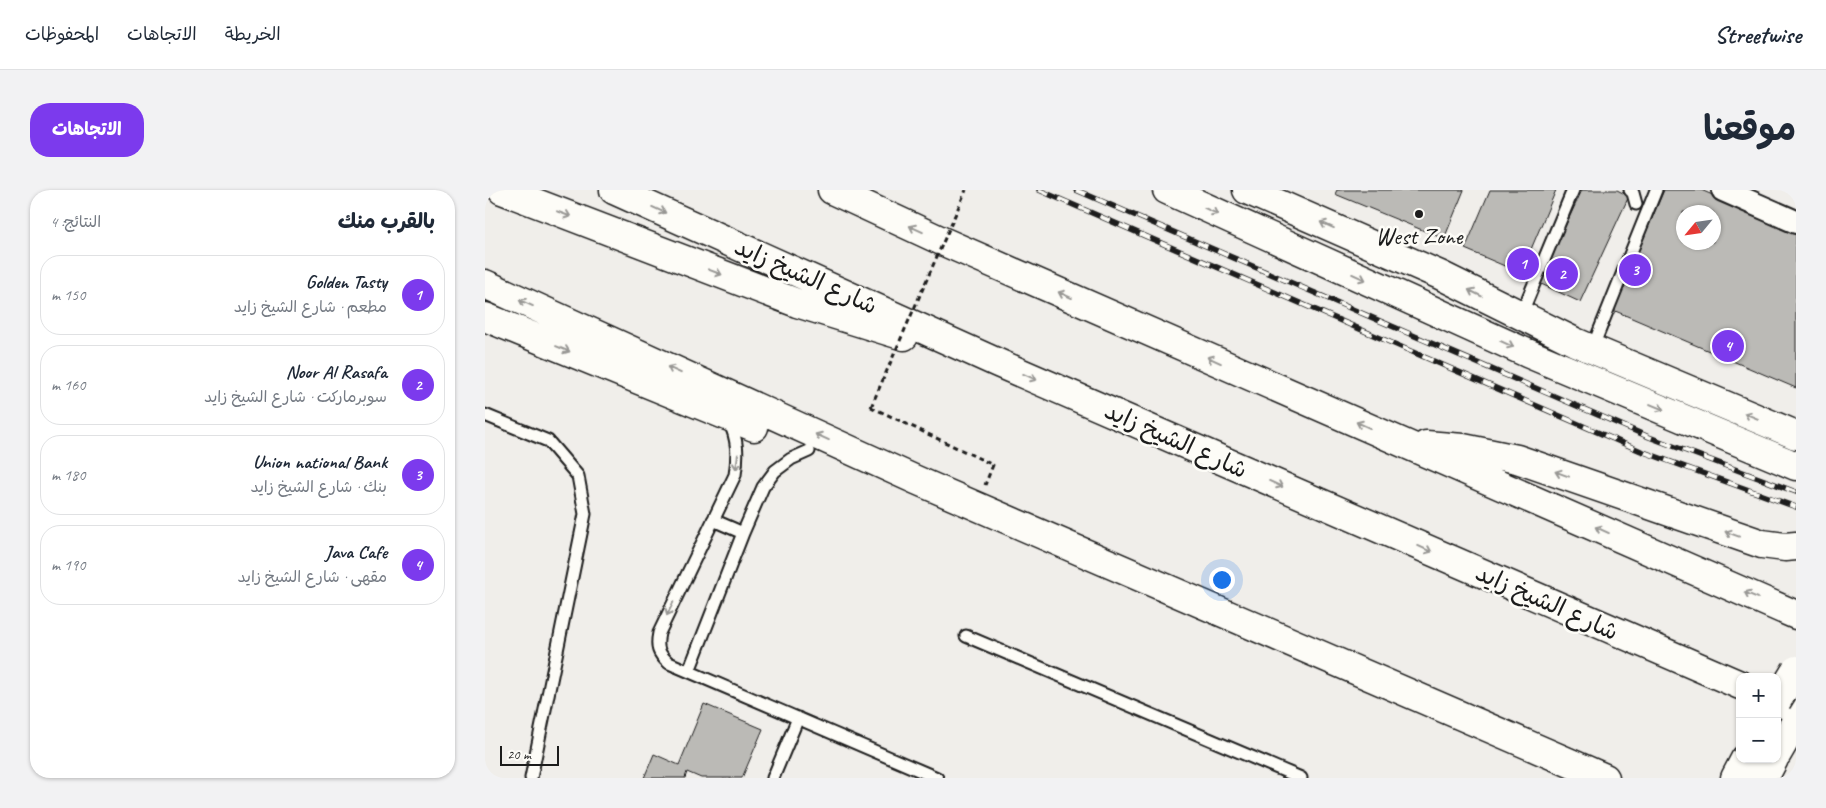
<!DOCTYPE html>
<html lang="ar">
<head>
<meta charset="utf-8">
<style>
	body { margin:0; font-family:Caveat,"Playpen Sans Arabic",sans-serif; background:#f2f2f3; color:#1f2937; direction:rtl }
	.controls { position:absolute; right:15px; bottom:15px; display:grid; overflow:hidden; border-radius:10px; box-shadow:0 1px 4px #0004 }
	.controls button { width:45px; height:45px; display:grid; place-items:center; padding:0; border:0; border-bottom:1px solid #e0e1e3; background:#fff; color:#1f2937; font:25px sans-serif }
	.compass { position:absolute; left:1191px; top:15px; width:45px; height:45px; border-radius:50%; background:#fff; box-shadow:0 1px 4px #0004; rotate:241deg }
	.scale { position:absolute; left:15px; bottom:12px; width:59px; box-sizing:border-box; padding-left:5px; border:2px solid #1c1c1c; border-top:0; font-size:14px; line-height:18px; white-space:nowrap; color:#1c1c1c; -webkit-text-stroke:4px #fdfcf7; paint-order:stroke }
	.you { position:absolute; left:736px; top:389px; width:18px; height:18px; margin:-12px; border:4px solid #fff; border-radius:50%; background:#1a73e8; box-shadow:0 0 0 8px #1a73e833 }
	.badge { display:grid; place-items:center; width:32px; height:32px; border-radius:50%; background:#7c3aed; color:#fff; font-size:16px; font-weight:700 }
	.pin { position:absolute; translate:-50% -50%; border:2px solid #fff; box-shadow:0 1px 5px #0006 }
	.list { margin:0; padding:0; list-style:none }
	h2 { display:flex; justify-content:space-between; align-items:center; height:65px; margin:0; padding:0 20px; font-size:21px }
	h2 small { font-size:16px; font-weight:400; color:#747a83 }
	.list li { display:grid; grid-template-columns:32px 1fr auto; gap:15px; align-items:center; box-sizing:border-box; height:80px; margin:0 10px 10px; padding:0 10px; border:1px solid #e0e1e3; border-radius:20px }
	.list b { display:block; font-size:19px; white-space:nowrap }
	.list p { margin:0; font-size:16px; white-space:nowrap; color:#747a83 }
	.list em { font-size:16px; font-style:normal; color:#747a83 }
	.map { position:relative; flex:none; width:1311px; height:588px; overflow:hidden; direction:ltr; border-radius:20px }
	header { display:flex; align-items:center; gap:30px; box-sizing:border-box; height:70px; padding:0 25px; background:#fff; border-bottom:1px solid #e0e1e3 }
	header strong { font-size:24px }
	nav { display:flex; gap:28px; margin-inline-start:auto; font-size:18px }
	.intro { display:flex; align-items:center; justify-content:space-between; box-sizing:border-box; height:120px; padding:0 30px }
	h1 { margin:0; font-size:35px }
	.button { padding:12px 22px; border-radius:20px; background:#7c3aed; color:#fff; font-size:18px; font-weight:700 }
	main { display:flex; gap:30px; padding:0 30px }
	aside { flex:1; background:#fff; border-radius:20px; box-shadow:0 1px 4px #0004 }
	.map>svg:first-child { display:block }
</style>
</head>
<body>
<header>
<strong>Streetwise</strong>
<nav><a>الخريطة</a><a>الاتجاهات</a><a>المحفوظات</a></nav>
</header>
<div class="intro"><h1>موقعنا</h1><a class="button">الاتجاهات</a></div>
<main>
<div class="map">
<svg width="1311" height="588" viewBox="0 0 1311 588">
	<rect width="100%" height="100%" fill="#f0eeea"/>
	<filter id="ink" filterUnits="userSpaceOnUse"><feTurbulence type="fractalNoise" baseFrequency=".02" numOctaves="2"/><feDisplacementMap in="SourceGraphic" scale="10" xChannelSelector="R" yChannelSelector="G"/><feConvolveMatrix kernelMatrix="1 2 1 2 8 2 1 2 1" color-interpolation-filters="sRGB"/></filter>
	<g filter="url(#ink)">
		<path fill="#bbbab6" stroke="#1c1c1c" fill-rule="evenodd" d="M 852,0 L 979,0 L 959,49 L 850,4 Z
			M 1005,0 L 1071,0 L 1036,83 L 980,59 Z
			M 1097,0 L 1132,0 L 1144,6 L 1095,112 L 1054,93 Z
			M 1179,0 L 1216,0 L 1311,41 L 1311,198 L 1128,120 ZM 1198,22 L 1228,22 L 1228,52 L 1198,52 Z
			M 219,514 L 278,539 L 257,588 L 216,588 L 202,582 L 200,588 L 159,588 L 169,564 L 194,575 Z"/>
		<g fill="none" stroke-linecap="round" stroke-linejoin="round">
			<defs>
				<path id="lane" d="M 1145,0 L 1148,3 L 1151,14
					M 1036,125 L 1088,0
					M 1107,159 L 1171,0
					M 0,225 L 63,251 L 93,286 L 100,324 L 46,588
					M 244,231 C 253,250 253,265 250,285 L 174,443 C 171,457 173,464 184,473 L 452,588
					M 228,330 L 258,343
					M 481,446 L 816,588
					M 204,481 L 258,343 L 278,297 L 290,281 L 306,269 L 324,261
					M 288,588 L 313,528"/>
				<path id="street" d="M 1238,0 L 1311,32"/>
				<path id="secondary" d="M 682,0 L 1042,163 L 1311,276
					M 762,0 L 955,85 L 1090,152 L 1311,245
					M 0,94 L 431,290 L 1120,588
					M 0,127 L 269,237
					M 1292,564 L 1311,531
					M 1250,588 L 1260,569
					M 1279,588 L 1289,569"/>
				<path id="highway" d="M 17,0 L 312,113 L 419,146
					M 129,0 L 513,173 L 1255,495
					M 347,0 L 457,51 L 1311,425
					M 941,255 L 978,258 L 1032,269 L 1277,354 L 1300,357 L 1311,356
					M 1292,511 L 1311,519"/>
			</defs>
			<use href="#lane" stroke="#1c1c1c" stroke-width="15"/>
			<use href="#street" stroke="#1c1c1c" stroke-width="26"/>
			<use href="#secondary" stroke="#1c1c1c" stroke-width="31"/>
			<use href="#highway" stroke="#1c1c1c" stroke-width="31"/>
			<path stroke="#1c1c1c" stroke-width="3" stroke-dasharray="5 4" stroke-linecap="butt" d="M 386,217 L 508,275 L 500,295"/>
			<use href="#lane" stroke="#fdfcf7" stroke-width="11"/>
			<use href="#street" stroke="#fdfcf7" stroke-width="22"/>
			<use href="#secondary" stroke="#fdfcf7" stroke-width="28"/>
			<use href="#highway" stroke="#fdfcf7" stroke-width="28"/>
			<defs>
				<path id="rail" d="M 554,0 L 1156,261 L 1311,317
					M 591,0 L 1164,247 L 1311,302"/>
			</defs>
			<use href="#rail" stroke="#1c1c1c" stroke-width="5.5"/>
			<use href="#rail" stroke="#fdfcf7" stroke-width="4" stroke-dasharray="11" stroke-linecap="butt"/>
			<defs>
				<path id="secondary-bridge" d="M 1292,511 L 1311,480"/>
			</defs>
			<use href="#secondary-bridge" stroke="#1c1c1c" stroke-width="31" stroke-linecap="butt"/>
			<path stroke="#1c1c1c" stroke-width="3" stroke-dasharray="5 4" stroke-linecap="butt" d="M 386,217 L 481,0"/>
			<use href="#secondary-bridge" stroke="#fdfcf7" stroke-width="28"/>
		</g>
		<defs><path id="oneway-shaft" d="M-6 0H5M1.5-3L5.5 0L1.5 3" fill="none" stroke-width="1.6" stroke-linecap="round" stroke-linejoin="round" transform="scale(1.25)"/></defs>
		<g stroke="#989794">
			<use href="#oneway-shaft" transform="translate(174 20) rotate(24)"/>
			<use href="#oneway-shaft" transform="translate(726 21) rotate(25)"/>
			<use href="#oneway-shaft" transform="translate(79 24) rotate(21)"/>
			<use href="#oneway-shaft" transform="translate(842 35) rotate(-156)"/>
			<use href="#oneway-shaft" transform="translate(431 39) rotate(-155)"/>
			<use href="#oneway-shaft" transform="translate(230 82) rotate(21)"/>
			<use href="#oneway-shaft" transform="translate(874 87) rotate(24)"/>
			<use href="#oneway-shaft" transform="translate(990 103) rotate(-154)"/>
			<use href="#oneway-shaft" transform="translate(580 105) rotate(-156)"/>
			<use href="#oneway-shaft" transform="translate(41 113) rotate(-156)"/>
			<use href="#oneway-shaft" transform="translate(1022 154) rotate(24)"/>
			<use href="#oneway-shaft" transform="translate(78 159) rotate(22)"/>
			<use href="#oneway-shaft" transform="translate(729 170) rotate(-156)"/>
			<use href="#oneway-shaft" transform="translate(189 180) rotate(-155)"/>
			<use href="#oneway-shaft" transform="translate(545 187) rotate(24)"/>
			<use href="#oneway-shaft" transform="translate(1172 217) rotate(23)"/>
			<use href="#oneway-shaft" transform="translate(1266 226) rotate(-157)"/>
			<use href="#oneway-shaft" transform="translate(878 235) rotate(-156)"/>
			<use href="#oneway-shaft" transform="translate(337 247) rotate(-156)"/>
			<use href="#oneway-shaft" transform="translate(252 272) rotate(97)"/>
			<use href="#oneway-shaft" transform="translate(1077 284) rotate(-160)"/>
			<use href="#oneway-shaft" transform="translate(791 294) rotate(24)"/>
			<use href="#oneway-shaft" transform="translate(1117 340) rotate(-156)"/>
			<use href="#oneway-shaft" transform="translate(1247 344) rotate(-160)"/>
			<use href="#oneway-shaft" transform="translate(940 359) rotate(24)"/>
			<use href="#oneway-shaft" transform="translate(1266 405) rotate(-157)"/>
			<use href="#oneway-shaft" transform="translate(185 419) rotate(116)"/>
		</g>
	</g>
	<circle fill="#1c1c1c" stroke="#fdfcf7" stroke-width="2" cx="934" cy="24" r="5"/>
	<g text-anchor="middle" stroke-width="5" stroke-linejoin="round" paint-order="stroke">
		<g font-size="24" fill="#1c1c1c" stroke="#fdfcf7">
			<text x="934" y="54">West Zone</text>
		</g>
		<g font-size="24" fill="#1c1c1c" stroke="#fdfcf7">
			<text transform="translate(321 86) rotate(24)" y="8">شارع الشيخ زايد</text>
			<text transform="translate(691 250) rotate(24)" y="8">شارع الشيخ زايد</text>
			<text transform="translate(1062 412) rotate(24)" y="8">شارع الشيخ زايد</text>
		</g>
	</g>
</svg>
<div class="controls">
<button>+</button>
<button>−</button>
</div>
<svg class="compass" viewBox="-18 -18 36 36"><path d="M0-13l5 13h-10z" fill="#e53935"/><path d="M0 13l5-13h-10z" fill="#747a83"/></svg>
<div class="scale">20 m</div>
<div class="you"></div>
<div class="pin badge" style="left:1038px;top:74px">1</div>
<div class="pin badge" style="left:1077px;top:84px">2</div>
<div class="pin badge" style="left:1150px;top:80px">3</div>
<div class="pin badge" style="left:1243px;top:156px">4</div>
</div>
<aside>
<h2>بالقرب منك<small>النتائج: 4</small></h2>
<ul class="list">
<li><span class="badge">1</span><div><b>Golden Tasty</b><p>مطعم · شارع الشيخ زايد</p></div><em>150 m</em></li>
<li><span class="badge">2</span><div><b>Noor Al Rasafa</b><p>سوبرماركت · شارع الشيخ زايد</p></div><em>160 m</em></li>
<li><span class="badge">3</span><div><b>Union national Bank</b><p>بنك · شارع الشيخ زايد</p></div><em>180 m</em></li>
<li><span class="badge">4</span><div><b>Java Cafe</b><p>مقهى · شارع الشيخ زايد</p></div><em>190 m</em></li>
</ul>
</aside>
</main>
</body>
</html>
